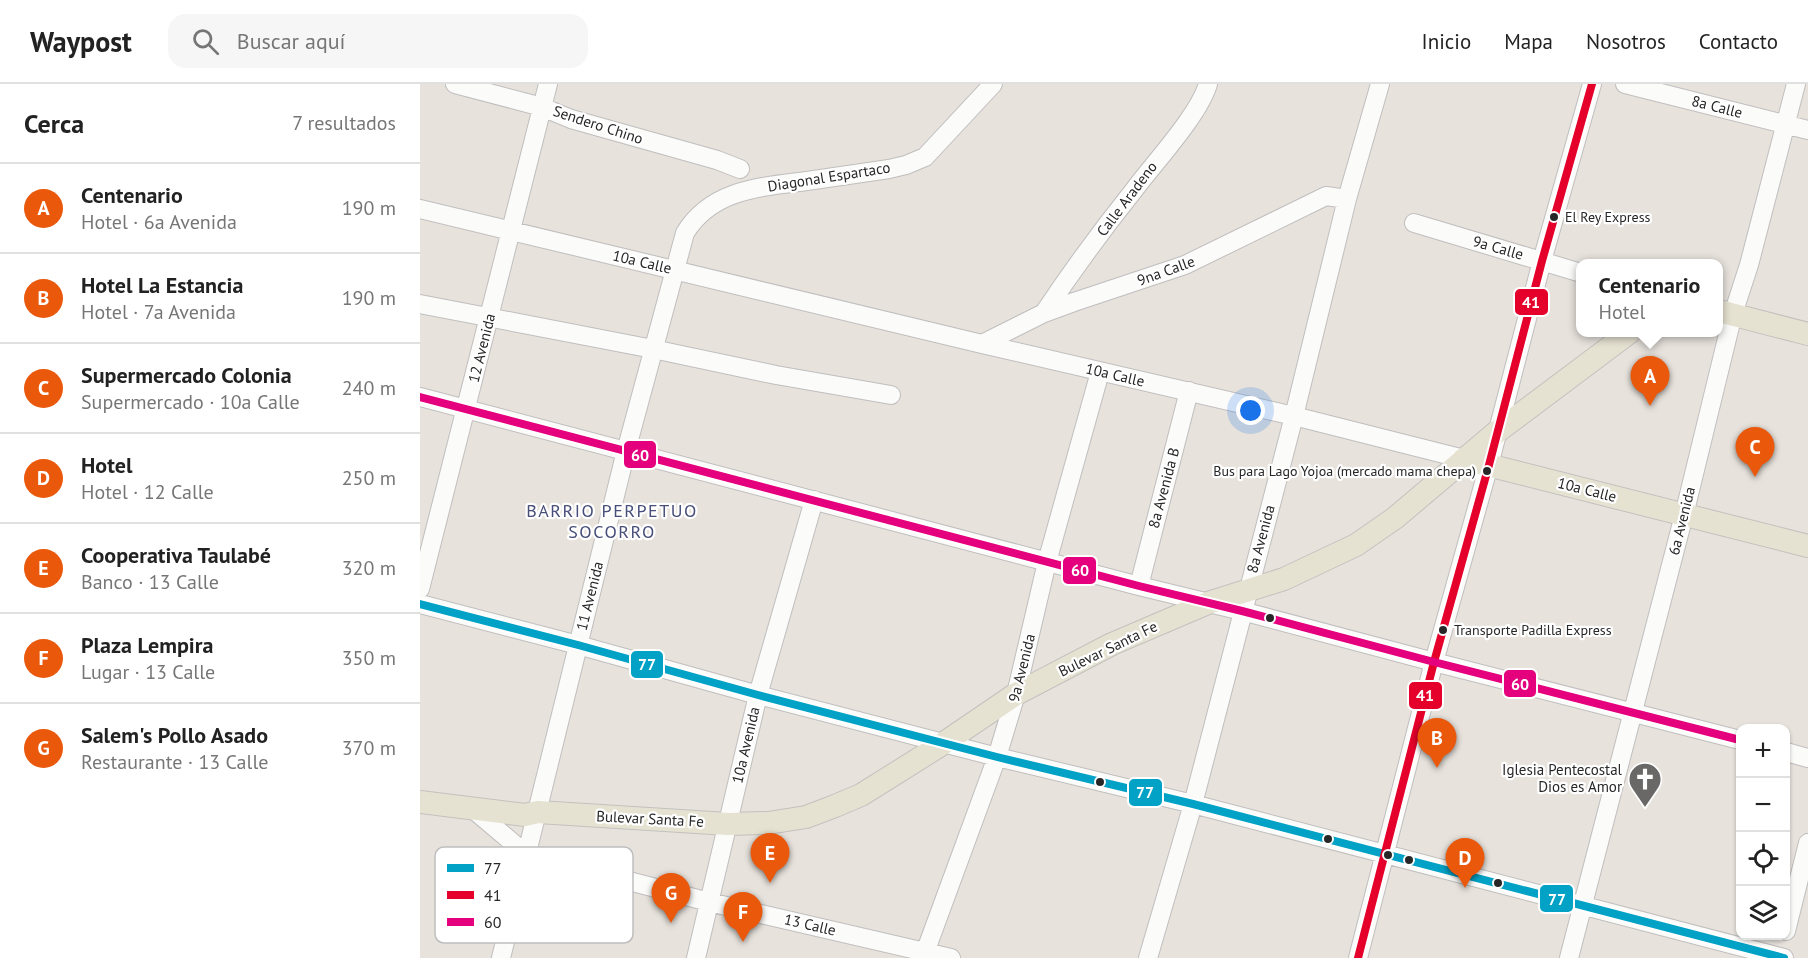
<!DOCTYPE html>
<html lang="es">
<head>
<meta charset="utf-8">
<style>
	body { margin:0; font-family:"PT Sans",sans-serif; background:#f6f6f6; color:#222 }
	.controls { position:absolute; right:18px; bottom:18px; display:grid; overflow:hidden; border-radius:12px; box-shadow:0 2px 4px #0004 }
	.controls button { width:54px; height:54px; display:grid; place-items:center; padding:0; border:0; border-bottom:2px solid #e0e0e0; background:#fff; color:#222; font:30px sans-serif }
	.you { position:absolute; left:831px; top:327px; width:21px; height:21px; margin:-15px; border:4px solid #fff; border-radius:50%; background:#1a73e8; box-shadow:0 0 0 9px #1a73e833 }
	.badge { display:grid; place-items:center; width:39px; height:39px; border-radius:50%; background:#ea580c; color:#fff; font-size:20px; font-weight:700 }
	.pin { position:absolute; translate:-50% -50px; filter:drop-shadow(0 2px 3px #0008) }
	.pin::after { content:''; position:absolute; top:32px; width:21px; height:18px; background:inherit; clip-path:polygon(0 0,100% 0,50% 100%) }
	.popup { position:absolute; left:1156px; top:175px; width:147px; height:78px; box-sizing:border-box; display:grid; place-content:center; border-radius:12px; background:#fff; filter:drop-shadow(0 2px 4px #0005); font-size:20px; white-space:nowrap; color:#767676 }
	.popup b { font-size:22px; color:#222 }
	.popup::after { content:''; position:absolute; left:50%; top:100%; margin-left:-12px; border:12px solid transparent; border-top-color:#fff }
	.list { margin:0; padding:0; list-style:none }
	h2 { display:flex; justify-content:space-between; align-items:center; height:78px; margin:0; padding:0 24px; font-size:26px }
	h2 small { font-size:20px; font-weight:400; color:#767676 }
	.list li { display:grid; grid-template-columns:39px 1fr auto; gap:18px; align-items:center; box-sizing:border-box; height:90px; padding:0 24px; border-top:2px solid #e0e0e0 }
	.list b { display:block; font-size:22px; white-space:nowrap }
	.list p { margin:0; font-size:20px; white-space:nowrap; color:#767676 }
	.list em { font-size:20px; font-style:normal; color:#767676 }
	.icon { flex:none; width:33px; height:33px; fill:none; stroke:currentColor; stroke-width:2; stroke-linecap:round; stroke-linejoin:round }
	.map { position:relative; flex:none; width:1388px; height:874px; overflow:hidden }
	header { display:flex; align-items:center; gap:36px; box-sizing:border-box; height:84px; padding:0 30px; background:#fff; border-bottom:2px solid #e0e0e0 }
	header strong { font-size:28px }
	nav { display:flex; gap:33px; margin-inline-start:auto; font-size:21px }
	.search { width:420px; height:54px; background:#f6f6f6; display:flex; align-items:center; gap:15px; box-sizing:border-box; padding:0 21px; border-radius:18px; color:#767676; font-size:22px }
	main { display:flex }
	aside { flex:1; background:#fff }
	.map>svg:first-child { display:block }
</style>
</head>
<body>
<header>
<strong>Waypost</strong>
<div class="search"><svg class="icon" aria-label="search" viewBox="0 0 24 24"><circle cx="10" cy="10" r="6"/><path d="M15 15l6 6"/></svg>Buscar aquí</div>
<nav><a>Inicio</a><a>Mapa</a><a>Nosotros</a><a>Contacto</a></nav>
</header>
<main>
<aside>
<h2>Cerca<small>7 resultados</small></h2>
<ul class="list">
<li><span class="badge">A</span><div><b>Centenario</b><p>Hotel · 6a Avenida</p></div><em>190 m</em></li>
<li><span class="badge">B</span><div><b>Hotel La Estancia</b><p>Hotel · 7a Avenida</p></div><em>190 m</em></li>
<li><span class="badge">C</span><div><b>Supermercado Colonia</b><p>Supermercado · 10a Calle</p></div><em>240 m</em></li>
<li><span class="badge">D</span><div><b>Hotel</b><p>Hotel · 12 Calle</p></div><em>250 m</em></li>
<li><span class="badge">E</span><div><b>Cooperativa Taulabé</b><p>Banco · 13 Calle</p></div><em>320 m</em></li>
<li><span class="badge">F</span><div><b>Plaza Lempira</b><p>Lugar · 13 Calle</p></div><em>350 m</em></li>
<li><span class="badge">G</span><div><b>Salem's Pollo Asado</b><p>Restaurante · 13 Calle</p></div><em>370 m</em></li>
</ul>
</aside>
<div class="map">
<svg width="1388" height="874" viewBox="0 0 1388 874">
	<rect width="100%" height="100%" fill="#e7e2dc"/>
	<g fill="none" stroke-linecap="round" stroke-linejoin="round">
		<defs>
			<path id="minor" d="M 35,0 L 122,23 L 151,35 L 297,76 L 320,85
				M 1205,0 L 1388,46
				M 0,125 L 562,260 L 874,332 L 1044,375
				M 994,139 L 1161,189
				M 0,220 L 233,265 L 356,291 L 471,311
				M 624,229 C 652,187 682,146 714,106 C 734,79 779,31 788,0
				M 562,260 L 624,229 L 654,218 L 765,181 L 906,112 L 927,115
				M 0,313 L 719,502 L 822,527 L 1014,578 L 1320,656
				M 719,502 L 769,307
				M 0,505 L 128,0
				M 0,520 L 158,561 L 338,611 L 577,673 L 773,720 L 1364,874
				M 1366,668 L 1388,674
				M 54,726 L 106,770 L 289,818 L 531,874
				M 1366,847 L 1388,759
				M 81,874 L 206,367 L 265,149 C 292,105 341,103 387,97 C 414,93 442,89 469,85 L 486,81 L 505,73 L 573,0
				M 276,874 L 338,611 L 394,416
				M 503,874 L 577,673 L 596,610 L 627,478 L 680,288
				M 728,874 L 773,720 L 874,332 L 927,115 L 960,0
				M 938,874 L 1014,578 L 1069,381 L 1122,177 L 1172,0
				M 1149,874 L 1264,431 L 1313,230 L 1329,181 L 1376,0"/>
			<path id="major" d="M 1299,227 L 1388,250
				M 1044,375 L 1388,462
				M 0,718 L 105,731 L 118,728 L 308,740 L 348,739 L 386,733 L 415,722 L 441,711 L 524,659 L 596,610 L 692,560 L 788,519 L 864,495 L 936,461 L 975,434 L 1078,347 L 1210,248"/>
		</defs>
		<use href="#minor" stroke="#c0bebe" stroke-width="20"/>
		<use href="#major" stroke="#c3c1bf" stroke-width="24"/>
		<use href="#minor" stroke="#fbfbfa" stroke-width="18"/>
		<use href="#major" stroke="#e6e2d2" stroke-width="22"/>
		<defs>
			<path id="bus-1" d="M 0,520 L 158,561 L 338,611 L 577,673 L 773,720 L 1364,874"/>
			<path id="bus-2" d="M 938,874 L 1014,578 L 1069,381 L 1122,177 L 1172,0"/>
			<path id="bus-3" d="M 0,313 L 719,502 L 822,527 L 1014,578 L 1320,656"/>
		</defs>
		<use href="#bus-1" stroke="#fff" stroke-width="12"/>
		<use href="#bus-2" stroke="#fff" stroke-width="12"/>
		<use href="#bus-3" stroke="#fff" stroke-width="12"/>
		<use href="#bus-1" stroke="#02a2c6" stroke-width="8"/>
		<use href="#bus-2" stroke="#e4002b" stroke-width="8"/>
		<use href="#bus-3" stroke="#e5007d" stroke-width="8"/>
	</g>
	<defs>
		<symbol id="church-pin" viewBox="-11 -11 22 30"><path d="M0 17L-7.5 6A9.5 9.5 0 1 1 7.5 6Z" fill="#6a6866" stroke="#fff"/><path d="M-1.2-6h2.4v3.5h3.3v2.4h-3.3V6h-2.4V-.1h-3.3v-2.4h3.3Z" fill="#fff"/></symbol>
	</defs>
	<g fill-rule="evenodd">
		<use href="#church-pin" x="1206" y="676" width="38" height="52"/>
	</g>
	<g fill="#272727" stroke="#fff" stroke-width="2">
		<circle cx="1134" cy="133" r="5"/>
		<circle cx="1067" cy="387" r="5"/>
		<circle cx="850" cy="534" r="5"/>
		<circle cx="1023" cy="546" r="5"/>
		<circle cx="680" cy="698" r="5"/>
		<circle cx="908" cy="755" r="5"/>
		<circle cx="968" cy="771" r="5"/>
		<circle cx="989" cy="776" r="5"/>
		<circle cx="1078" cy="799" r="5"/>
	</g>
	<g text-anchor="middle" stroke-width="4.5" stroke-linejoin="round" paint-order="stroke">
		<g font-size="14" fill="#272727" stroke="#fff" text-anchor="start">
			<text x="1145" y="138">El Rey Express</text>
			<text x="1056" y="392" text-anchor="end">Bus para Lago Yojoa (mercado mama chepa)</text>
			<text x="1034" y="551">Transporte Padilla Express</text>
		</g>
		<g font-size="15" fill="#272727" stroke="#fff">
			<text transform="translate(1297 23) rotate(14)" y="5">8a Calle</text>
			<text transform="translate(178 41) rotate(18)" y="5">Sendero Chino</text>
			<text transform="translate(409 93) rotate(-9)" y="5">Diagonal Espartaco</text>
			<text transform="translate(707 115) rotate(-53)" y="5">Calle Aradeno</text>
			<text transform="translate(1078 164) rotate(16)" y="5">9a Calle</text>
			<text transform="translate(222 178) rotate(13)" y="5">10a Calle</text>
			<text transform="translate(746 187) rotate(-20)" y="5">9na Calle</text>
			<text transform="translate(62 264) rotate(-76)" y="5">12 Avenida</text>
			<text transform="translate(695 291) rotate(13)" y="5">10a Calle</text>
			<text transform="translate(744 404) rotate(-75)" y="5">8a Avenida B</text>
			<text transform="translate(1167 406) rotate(14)" y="5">10a Calle</text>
			<text transform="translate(1262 437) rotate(-76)" y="5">6a Avenida</text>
			<text transform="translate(841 455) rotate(-75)" y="5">8a Avenida</text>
			<text transform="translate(170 512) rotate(-76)" y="5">11 Avenida</text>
			<text transform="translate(688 565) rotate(-26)" y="5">Bulevar Santa Fe</text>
			<text transform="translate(602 584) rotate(-76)" y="5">9a Avenida</text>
			<text transform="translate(326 661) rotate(-77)" y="5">10a Avenida</text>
			<text transform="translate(230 735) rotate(3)" y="5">Bulevar Santa Fe</text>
			<text transform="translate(390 841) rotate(13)" y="5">13 Calle</text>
		</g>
		<g font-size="15" fill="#272727" stroke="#fff" text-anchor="end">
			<text x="1202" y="691">Iglesia Pentecostal<tspan x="1202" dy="17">Dios es Amor</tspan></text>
		</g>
		<g font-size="18" letter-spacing="1.5" fill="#474e79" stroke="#fff">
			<text x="192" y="433">BARRIO PERPETUO<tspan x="192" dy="21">SOCORRO</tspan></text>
		</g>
	</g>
	<rect x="15" y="763" width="198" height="96" rx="9" fill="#fff" stroke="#bebebe" stroke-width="1.5"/>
	<rect x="27" y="780" width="27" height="8" fill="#02a2c6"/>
	<rect x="27" y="807" width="27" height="8" fill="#e4002b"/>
	<rect x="27" y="834" width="27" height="8" fill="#e5007d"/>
	<g font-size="16" fill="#272727">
		<text x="64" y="790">77</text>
		<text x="64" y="817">41</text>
		<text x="64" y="844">60</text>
	</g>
	<g stroke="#fff" stroke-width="2">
		<rect x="1094" y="204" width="35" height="28" rx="6" fill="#e4002b"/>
		<rect x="203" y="356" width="34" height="29" rx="6" fill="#e5007d"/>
		<rect x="642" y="472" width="35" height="29" rx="6" fill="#e5007d"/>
		<rect x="210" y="566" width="34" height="29" rx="6" fill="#02a2c6"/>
		<rect x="1083" y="585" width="34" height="29" rx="6" fill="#e5007d"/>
		<rect x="988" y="597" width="35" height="29" rx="6" fill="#e4002b"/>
		<rect x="708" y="694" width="35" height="29" rx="6" fill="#02a2c6"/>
		<rect x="1119" y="800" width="35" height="29" rx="6" fill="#02a2c6"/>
	</g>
	<g font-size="16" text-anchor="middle" font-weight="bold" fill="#fff">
		<text x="1111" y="224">41</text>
		<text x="220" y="377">60</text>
		<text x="660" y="492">60</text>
		<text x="227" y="586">77</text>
		<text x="1100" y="606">60</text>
		<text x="1005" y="617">41</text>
		<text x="725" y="714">77</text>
		<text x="1137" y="821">77</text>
	</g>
</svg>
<div class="controls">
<button>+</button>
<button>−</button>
<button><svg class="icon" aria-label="locate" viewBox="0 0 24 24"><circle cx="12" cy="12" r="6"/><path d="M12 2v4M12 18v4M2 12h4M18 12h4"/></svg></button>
<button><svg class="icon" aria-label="layers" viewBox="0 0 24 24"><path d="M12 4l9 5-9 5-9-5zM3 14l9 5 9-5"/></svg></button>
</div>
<div class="you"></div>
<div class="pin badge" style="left:1230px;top:322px">A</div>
<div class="popup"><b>Centenario</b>Hotel</div>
<div class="pin badge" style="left:1017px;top:684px">B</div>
<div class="pin badge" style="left:1335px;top:393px">C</div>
<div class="pin badge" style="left:1045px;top:804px">D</div>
<div class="pin badge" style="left:350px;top:799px">E</div>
<div class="pin badge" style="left:323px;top:858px">F</div>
<div class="pin badge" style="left:251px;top:839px">G</div>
</div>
</main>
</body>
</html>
